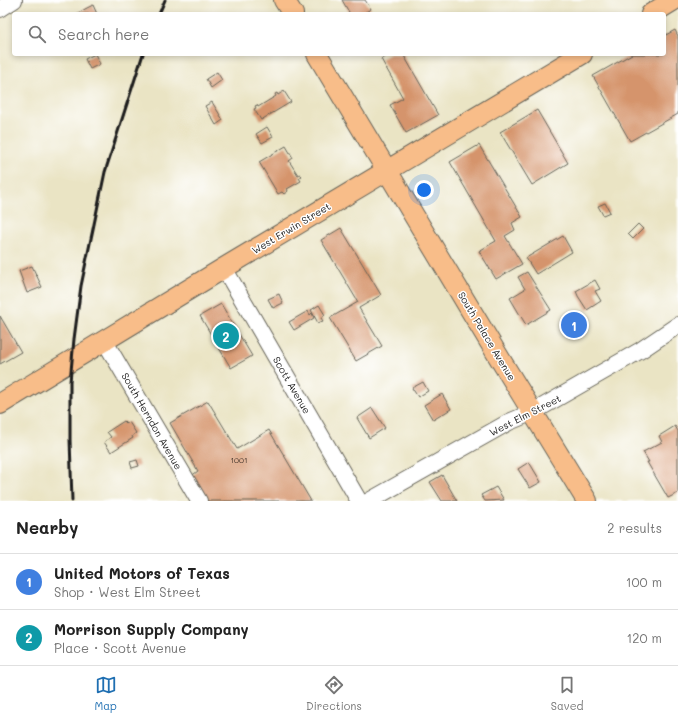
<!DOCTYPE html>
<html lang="en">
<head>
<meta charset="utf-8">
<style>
	body { margin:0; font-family:Mali,sans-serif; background:#f2f2f2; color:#222 }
	.you { position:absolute; left:424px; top:190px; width:14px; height:14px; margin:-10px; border:3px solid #fff; border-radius:50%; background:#1a73e8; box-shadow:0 0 0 6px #1a73e833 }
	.badge { display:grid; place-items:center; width:26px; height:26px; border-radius:50%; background:#1f6fb2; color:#fff; font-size:13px; font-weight:700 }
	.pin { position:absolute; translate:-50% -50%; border:2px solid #fff; box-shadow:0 1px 4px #0006 }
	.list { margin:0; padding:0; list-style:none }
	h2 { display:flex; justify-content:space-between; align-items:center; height:52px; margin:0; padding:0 16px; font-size:17px }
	h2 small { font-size:13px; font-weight:400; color:#767676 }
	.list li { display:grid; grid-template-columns:26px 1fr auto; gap:12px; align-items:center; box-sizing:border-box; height:56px; padding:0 16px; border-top:1px solid #e0e0e0 }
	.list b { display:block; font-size:15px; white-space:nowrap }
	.list p { margin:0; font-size:13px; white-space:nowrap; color:#767676 }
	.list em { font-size:13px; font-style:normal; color:#767676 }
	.icon { flex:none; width:22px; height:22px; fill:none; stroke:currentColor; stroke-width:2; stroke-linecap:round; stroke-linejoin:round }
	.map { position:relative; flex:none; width:678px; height:501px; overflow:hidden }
	.search { position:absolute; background:#fff; box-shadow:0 2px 6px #0003; left:12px; right:12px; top:12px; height:44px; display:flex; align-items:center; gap:10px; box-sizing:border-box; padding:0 14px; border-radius:4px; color:#767676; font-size:15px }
	.sheet { height:164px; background:#fff }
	nav { display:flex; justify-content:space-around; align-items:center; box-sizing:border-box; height:56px; border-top:1px solid #e0e0e0; background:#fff; font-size:11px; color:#767676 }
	nav a { display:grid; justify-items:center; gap:2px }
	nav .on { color:#1f6fb2 }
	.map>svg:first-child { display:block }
</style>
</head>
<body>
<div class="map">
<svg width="678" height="501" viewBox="0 0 678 501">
	<rect width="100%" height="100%" fill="#fff"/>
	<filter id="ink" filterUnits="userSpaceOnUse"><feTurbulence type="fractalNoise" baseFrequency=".025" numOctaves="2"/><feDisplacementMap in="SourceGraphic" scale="8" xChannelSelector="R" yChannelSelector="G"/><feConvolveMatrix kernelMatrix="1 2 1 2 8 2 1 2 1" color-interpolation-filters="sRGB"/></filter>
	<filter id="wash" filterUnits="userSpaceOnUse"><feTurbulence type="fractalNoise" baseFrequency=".012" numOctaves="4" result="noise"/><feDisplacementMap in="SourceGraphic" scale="16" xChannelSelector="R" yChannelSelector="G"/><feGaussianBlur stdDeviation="0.9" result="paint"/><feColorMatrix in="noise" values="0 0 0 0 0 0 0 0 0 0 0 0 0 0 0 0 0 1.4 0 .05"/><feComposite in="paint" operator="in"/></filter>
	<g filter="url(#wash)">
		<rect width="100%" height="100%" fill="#eae4c4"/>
		<g id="blocks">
			<path fill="#d5946c" d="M 342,0 L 365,0 L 371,9 L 364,13 L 364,14 L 350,14 Z
				M 93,5 L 97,14 L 76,14 L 87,8 Z
				M 675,30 L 678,36 L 678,114 L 630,141 L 593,76 L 632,54 L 664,54 L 664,36 Z
				M 95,54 L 100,64 L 90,69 L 85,59 Z
				M 390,54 L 403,54 L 438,115 L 406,133 L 390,105 L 403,98 L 381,59 Z
				M 217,72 L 222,80 L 211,88 L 206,79 Z
				M 284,91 L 291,102 L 261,120 L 254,109 L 256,108 L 255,106 L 257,105 L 258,107 L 276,96 L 275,94 L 277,93 L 278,95 Z
				M 212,102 L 223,120 L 216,125 L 205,106 Z
				M 537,110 L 568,163 L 532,185 L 500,132 Z
				M 267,127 L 273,137 L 262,143 L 256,134 Z
				M 479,145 L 522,217 L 512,223 L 515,230 L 505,236 L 522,264 L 496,279 L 479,251 L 496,241 L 450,162 Z
				M 286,146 L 293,158 L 289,161 L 298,175 L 300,174 L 302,176 L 299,178 L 301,181 L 287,189 L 288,191 L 284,194 L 282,192 L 278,194 L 259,162 Z
				M 605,203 L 610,212 L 603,215 L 598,206 Z
				M 638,224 L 643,229 L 633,239 L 628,234 Z
				M 341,228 L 381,295 L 359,308 L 382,346 L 356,361 L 330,318 L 358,302 L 321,240 Z
				M 563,236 L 572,252 L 536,274 L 526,258 Z
				M 32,266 L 42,287 L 27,293 L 19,271 Z
				M 527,272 L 551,310 L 526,325 L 510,298 L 525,289 L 518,277 Z
				M 595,280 L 600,289 L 595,291 L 601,301 L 587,310 L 578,296 L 576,291 Z
				M 279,294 L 283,303 L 273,308 L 268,299 Z
				M 221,304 L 252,356 L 231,368 L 200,316 Z
				M 319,305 L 325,315 L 321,318 L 323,321 L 318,323 L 311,310 Z
				M 308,311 L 310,315 L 312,313 L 314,318 L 294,330 L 289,322 Z
				M 0,316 L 21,352 L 0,364 Z
				M 423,382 L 428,391 L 418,397 L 412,388 Z
				M 442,394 L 451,409 L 433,420 L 424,405 Z
				M 208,401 L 237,449 L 269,430 L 311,501 L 204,501 L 190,477 L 198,471 L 170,423 Z
				M 372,408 L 385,428 L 369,438 L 357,418 Z
				M 124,421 L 126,423 L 129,422 L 136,433 L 132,436 L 133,438 L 111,452 L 104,442 L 111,437 L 107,432 Z
				M 675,426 L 678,431 L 678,493 L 668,498 L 647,462 L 649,462 L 643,452 L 662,442 L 659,436 Z
				M 137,460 L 139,466 L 132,468 L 130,462 Z
				M 529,462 L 541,482 L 530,488 L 518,469 Z
				M 442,475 L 457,501 L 442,501 L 430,482 Z
				M 496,487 L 504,500 L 485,501 L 481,495 Z"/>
		</g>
	</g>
	<g filter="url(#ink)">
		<use href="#blocks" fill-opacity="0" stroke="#646257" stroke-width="1"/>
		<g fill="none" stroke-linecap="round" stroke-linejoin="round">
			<defs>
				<path id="minor" d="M 0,9 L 14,0
					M 224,268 L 359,501
					M 104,340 L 199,501
					M 369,501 L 509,422 L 533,412 L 641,350 L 678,325"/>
				<path id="major" d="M 284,0 L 293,14
					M 651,14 L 674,0
					M 317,54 L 503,364 L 587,501
					M 0,404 L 224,268 L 582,54"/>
			</defs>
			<use href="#minor" stroke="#646257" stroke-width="18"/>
			<use href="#major" stroke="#646257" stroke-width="22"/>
			<use href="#minor" stroke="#fff" stroke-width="16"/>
			<use href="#major" stroke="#f8bd89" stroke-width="20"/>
			<path stroke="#1c1c1c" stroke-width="3" d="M 159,14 L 165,0
				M 72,501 L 70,439 L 70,382 L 74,339 L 81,286 L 105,172 L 143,54"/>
		</g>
	</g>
	<g text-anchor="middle" stroke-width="3" stroke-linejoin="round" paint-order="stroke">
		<g font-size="8" fill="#4a3a30">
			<text x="239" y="463">1001</text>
		</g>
		<g font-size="10" fill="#1c1c1c" stroke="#fff">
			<text transform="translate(291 228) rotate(-31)" y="4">West Erwin Street</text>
			<text transform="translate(487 336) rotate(59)" y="4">South Palace Avenue</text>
			<text transform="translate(292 385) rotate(60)" y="4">Scott Avenue</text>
			<text transform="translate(525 415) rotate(-27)" y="4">West Elm Street</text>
			<text transform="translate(152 421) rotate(60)" y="4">South Herndon Avenue</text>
		</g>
	</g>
</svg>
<div class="you"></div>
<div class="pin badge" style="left:574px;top:325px;background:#3f7fe0">1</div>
<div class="pin badge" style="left:226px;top:336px;background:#0f9aa8">2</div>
<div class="search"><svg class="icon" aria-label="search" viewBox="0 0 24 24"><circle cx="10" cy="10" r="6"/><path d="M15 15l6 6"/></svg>Search here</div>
</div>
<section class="sheet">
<h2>Nearby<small>2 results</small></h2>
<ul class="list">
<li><span class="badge" style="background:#3f7fe0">1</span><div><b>United Motors of Texas</b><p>Shop · West Elm Street</p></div><em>100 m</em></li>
<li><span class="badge" style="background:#0f9aa8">2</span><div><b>Morrison Supply Company</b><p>Place · Scott Avenue</p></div><em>120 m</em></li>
</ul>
</section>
<nav>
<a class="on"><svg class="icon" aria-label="map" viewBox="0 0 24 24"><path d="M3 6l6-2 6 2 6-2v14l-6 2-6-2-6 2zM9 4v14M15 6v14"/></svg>Map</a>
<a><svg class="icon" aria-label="directions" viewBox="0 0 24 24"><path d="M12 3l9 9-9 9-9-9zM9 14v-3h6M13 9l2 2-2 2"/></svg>Directions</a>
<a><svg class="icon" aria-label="saved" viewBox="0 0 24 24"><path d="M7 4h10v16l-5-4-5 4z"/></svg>Saved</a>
</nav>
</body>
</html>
